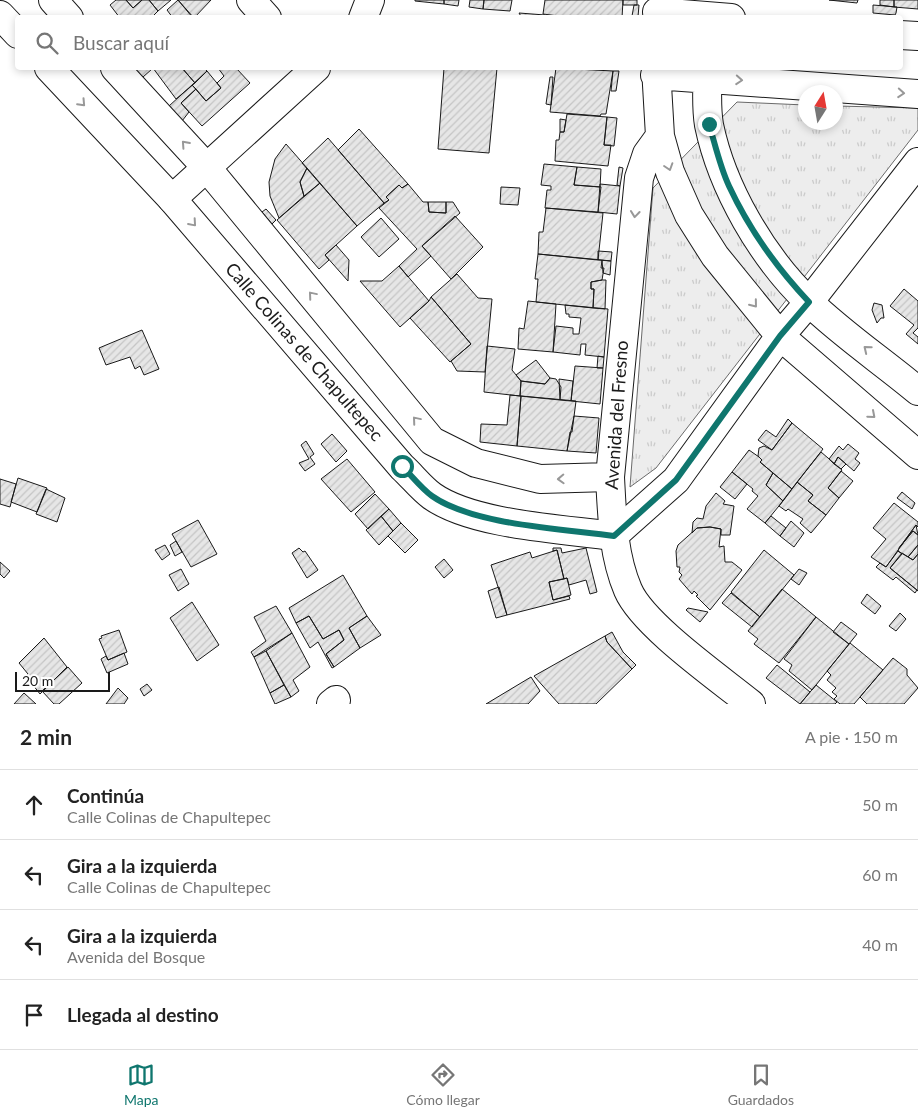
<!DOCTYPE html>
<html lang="es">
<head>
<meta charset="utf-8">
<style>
	body { margin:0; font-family:Lato,sans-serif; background:#f6f6f6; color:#222 }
	.compass { position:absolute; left:798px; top:85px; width:45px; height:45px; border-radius:50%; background:#fff; box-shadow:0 2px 8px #0003; rotate:11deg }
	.scale { position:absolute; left:15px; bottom:12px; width:95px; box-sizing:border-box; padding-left:5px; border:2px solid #1a1a1a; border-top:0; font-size:14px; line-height:18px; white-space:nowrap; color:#1a1a1a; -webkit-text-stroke:4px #fff; paint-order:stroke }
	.stop { position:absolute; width:15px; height:15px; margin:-11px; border:4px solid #0f766e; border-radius:50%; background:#fff }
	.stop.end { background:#0f766e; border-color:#fff; box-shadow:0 1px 5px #0008 }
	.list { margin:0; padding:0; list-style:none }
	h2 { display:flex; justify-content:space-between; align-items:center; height:65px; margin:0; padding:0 20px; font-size:21px }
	h2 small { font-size:16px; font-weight:400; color:#767676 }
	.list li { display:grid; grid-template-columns:32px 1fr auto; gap:15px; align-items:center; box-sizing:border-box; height:70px; padding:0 20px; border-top:1px solid #e0e0e0 }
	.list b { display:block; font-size:19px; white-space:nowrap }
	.list p { margin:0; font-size:16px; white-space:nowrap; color:#767676 }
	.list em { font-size:16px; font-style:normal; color:#767676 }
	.icon { flex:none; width:28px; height:28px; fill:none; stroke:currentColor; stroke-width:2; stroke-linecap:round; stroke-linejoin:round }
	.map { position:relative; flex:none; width:918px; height:704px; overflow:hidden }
	.search { position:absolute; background:#fff; box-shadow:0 2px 8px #0003; left:15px; right:15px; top:15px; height:55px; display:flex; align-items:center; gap:12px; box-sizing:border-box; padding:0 18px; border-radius:5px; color:#767676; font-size:19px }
	.sheet { height:345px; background:#fff }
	nav { display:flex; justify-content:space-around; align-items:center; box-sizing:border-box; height:70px; border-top:1px solid #e0e0e0; background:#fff; font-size:14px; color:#767676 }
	nav a { display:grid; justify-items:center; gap:2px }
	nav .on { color:#0f766e }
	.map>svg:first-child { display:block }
</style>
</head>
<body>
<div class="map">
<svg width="918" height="704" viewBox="0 0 918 704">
	<defs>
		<pattern id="park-tufts" width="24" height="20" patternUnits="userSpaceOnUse" patternTransform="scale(1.25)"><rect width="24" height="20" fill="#ededed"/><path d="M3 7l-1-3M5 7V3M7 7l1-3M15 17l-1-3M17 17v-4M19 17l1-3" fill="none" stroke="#cbcbcb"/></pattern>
		<pattern id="building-hatch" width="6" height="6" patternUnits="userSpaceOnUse" patternTransform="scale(1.25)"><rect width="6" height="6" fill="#e6e6e6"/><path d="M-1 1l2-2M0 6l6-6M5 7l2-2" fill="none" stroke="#c5c5c5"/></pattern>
	</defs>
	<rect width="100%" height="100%" fill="#fff"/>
	<path fill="url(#park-tufts)" stroke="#6a6a6a" d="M 737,102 L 805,105 L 806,122 L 836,122 L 836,106 L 918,108 L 918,130 L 656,468 L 630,487 L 653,188 Z"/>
	<path fill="url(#building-hatch)" stroke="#1a1a1a" d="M 116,0 L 126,0 L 133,8 L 142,0 L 149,0 L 158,11 L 151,18 L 120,18 L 110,5 Z
		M 126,0 L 142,0 L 133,8 Z
		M 149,0 L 171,0 L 158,11 Z
		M 178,0 L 193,18 L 173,18 L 167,10 Z
		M 178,0 L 211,0 L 194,18 Z
		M 415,0 L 444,0 L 444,4 L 415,1 Z
		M 444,0 L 459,0 L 458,6 L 444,4 Z
		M 470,0 L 484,0 L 483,9 L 469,7 Z
		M 484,0 L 512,0 L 510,11 L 483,9 Z
		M 545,0 L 623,0 L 622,18 L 574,18 L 543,14 Z
		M 623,0 L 637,0 L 637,5 L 623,5 Z
		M 829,0 L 858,0 L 857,3 Z
		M 880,0 L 894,0 L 894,7 L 880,5 Z
		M 894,0 L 918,0 L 918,9 L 894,7 Z
		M 634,5 L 639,5 L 638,17 L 632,16 Z
		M 873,5 L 897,7 L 896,13 L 895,15 L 873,13 Z
		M 519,13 L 545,15 L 544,18 L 522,18 Z
		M 134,68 L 151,68 L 152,69 L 143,77 Z
		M 153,68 L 182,68 L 195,83 L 176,99 Z
		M 182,68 L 204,68 L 207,71 L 195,83 Z
		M 218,68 L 236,68 L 250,83 L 202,126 L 181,103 L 196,89 L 206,101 L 221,88 L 217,83 L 224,76 Z
		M 444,68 L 497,68 L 489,153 L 438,149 Z
		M 556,68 L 613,71 L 606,114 L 601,114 L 600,116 L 550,112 Z
		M 207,71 L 221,88 L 206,101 L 192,85 Z
		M 613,71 L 619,71 L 616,91 L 611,91 Z
		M 550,77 L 553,77 L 551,105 L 546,104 Z
		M 192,85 L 196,89 L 181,103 L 189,112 L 182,121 L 169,106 Z
		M 567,114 L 607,117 L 604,145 L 611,145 L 608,166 L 555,161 L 556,140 L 559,140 L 560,132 L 564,132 Z
		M 607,117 L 617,118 L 614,146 L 604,145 Z
		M 560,119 L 566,120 L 564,132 L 560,132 Z
		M 359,129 L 408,184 L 402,188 L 399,185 L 386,197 L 389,200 L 384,203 L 338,150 Z
		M 328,138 L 384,203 L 357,226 L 302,163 Z
		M 286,144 L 307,168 L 300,182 L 304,196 L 279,218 L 270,196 L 269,182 L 275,159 Z
		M 544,164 L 577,167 L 574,185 L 601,187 L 598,212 L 545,208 L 547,190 L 551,190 L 551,186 L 541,185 Z
		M 577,167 L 601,169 L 600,187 L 574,185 Z
		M 619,167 L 623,168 L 620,186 L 617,185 Z
		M 307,168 L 320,183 L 304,196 L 300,182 Z
		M 320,183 L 357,226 L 325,255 L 329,260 L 319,269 L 277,220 Z
		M 408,184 L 423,202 L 428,202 L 429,212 L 446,213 L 446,202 L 453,202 L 460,213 L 422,246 L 431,256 L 408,277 L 399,266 L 417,249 L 379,208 L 389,200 L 386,197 L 399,185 L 402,188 Z
		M 600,184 L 620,186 L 617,214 L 598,212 Z
		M 501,187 L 520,188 L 518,205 L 500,204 Z
		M 428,202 L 446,202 L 446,213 L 429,212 Z
		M 546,208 L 603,213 L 598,260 L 538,254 L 539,232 L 543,232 Z
		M 266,209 L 276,220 L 272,224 L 262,212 Z
		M 455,216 L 483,247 L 451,279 L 422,246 Z
		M 381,218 L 399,239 L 379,257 L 361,237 Z
		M 336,245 L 349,260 L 348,281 L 325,255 Z
		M 598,251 L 612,252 L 611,261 L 598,260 Z
		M 538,254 L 602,260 L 601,268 L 604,268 L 602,280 L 591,282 L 591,289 L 594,289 L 593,308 L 536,302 L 538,279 L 535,279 Z
		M 602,260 L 611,261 L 610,275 L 603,273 Z
		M 399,266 L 429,301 L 400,327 L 360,281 L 382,281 Z
		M 457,274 L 478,298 L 492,299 L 485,372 L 457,371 L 451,361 L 471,344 L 431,297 Z
		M 602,280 L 606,280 L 605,309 L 593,308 L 594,289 L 591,289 L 591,282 Z
		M 904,289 L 918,301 L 918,328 L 913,333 L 918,337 L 918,344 L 906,334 L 914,325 L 890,306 Z
		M 431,297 L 471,344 L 450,362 L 410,318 L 429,301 Z
		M 528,301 L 556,304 L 553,352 L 518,349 L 519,328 L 524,329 Z
		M 874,303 L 882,305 L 884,318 L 881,318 L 877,323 L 872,310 Z
		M 565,305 L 608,309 L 604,357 L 585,355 L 586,344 L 581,344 L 580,355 L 553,352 L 556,326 L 573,328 L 573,334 L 579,334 L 581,318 L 569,317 L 569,314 L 566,314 Z
		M 142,330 L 159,369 L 144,375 L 140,366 L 135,369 L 130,357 L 106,365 L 99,348 Z
		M 487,346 L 515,349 L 512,370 L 521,381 L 520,396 L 484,392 Z
		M 598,356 L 604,357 L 603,368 L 597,368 Z
		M 536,360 L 550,378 L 545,384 L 521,381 L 516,375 Z
		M 575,366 L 603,368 L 600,404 L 571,401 Z
		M 550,378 L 556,379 L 561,387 L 560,400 L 520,396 L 521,381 L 545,384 Z
		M 559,379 L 573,381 L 571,401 L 560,400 Z
		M 510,395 L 521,396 L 517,446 L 480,442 L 481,424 L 507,425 Z
		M 521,396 L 576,401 L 572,432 L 570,432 L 567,451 L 517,446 Z
		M 574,416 L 599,418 L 596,453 L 567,451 Z
		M 788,419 L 792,423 L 772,450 L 758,440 L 766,430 L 776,437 Z
		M 792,423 L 823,449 L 792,489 L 760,462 L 762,460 L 758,456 L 759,448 L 764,446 L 772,450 Z
		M 332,434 L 347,451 L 336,462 L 321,444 Z
		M 306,441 L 314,454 L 310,457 L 315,464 L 305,471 L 299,463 L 309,459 L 301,445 Z
		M 848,444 L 859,453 L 855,459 L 860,463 L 854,471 L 838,457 L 834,464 L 829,459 L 839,446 L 843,450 Z
		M 749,450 L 759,457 L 762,460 L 760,462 L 773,473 L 766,485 L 783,501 L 765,523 L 747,509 L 758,496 L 752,491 L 753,489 L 732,472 Z
		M 821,452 L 842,470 L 828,488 L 839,498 L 826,515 L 808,501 L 813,495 L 797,482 Z
		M 838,457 L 846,464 L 841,469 L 834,464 Z
		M 347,459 L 375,492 L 351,512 L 321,479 Z
		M 841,471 L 853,481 L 839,498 L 828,488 Z
		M 732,472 L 747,484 L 735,499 L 720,487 Z
		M 773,473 L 792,489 L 783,501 L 766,485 Z
		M 18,478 L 47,488 L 37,512 L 11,502 Z
		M 0,479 L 16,484 L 10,507 L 0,504 Z
		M 797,482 L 813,495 L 808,501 L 826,515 L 811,533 L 800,523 L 803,519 L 788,509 L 786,511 L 779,506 Z
		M 46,489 L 65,498 L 57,522 L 36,514 Z
		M 902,492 L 915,503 L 912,509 L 897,498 Z
		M 716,493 L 725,501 L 723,504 L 734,506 L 730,535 L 721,535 L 721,529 L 710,527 L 697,528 L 692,533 L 693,522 L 697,518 L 703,519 L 706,506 Z
		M 375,494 L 389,509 L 368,529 L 355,514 Z
		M 894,503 L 918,522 L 918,527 L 916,525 L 886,567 L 871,557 L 886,539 L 873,528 Z
		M 389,509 L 401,523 L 393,531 L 381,516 Z
		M 381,516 L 393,531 L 379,545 L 366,530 Z
		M 771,516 L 786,528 L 780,536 L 765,523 Z
		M 198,520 L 217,554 L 191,567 L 172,534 Z
		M 791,521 L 804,533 L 794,547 L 780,536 Z
		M 401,523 L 418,540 L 405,553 L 388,536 Z
		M 916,525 L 918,535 L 913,531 L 899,548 Z
		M 710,527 L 721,529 L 719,547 L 724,546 L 725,562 L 732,562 L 742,570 L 710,610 L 696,596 L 698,595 L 694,591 L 692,594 L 679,579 L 682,575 L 679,572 L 680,567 L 677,567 L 676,551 L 678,545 L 697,528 Z
		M 913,531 L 918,535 L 918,545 L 908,557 L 898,551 L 899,548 Z
		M 176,541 L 182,552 L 175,556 L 170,545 Z
		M 165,545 L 170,554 L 162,560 L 155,550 Z
		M 918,545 L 918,554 L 913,560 L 908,557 Z
		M 299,548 L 303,552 L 305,551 L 318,570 L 307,578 L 292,553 Z
		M 553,548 L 561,548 L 562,553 L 586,548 L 597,592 L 590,594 L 586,580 L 569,585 L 567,578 L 564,579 L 557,550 L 553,551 Z
		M 557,550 L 564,579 L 549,582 L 553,600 L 569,596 L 570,599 L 507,615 L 491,565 L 530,552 L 532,558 Z
		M 764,550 L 794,575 L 760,617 L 731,592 Z
		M 898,551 L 902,554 L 890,568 L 917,590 L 915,593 L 896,577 L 893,580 L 876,567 L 880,563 L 886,567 Z
		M 902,553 L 913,560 L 918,554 L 918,591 L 890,568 Z
		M 444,559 L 453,570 L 444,578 L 435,567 Z
		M 0,562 L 10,571 L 4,578 L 0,574 Z
		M 181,569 L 189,584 L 178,591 L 169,575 Z
		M 799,569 L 807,573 L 799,585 L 791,579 Z
		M 343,575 L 367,616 L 349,628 L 360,648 L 334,667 L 326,654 L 344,640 L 339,630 L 323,639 L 309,616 L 296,623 L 289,608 Z
		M 567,578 L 571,595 L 553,600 L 549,582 Z
		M 499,587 L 507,615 L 496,618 L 488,591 Z
		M 782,589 L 816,617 L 779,663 L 754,644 L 758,639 L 748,631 Z
		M 731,593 L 760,617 L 752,627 L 722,603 Z
		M 867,594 L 881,606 L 875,614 L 861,603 Z
		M 192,602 L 219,645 L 197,661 L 170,618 Z
		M 276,606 L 292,633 L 254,657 L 251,652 L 266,641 L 254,617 Z
		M 688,608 L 708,612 L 700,622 L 686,610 Z
		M 900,613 L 906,619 L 896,631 L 889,626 Z
		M 309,616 L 323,639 L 339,630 L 344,640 L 326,654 L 334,667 L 332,668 L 318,642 L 310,648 L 296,623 Z
		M 367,616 L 381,635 L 360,648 L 349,628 Z
		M 816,617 L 849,644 L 812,690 L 789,671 L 792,665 L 784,659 Z
		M 841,622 L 857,634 L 849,644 L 833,632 Z
		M 119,630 L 127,652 L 108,660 L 99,639 L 102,638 L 101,636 Z
		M 612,632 L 623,652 L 636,665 L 632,669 L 607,642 L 605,636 Z
		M 292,633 L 310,667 L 293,680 L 299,691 L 291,697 L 266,651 Z
		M 605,636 L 607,642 L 632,669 L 596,704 L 559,704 L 534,676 Z
		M 44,638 L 67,667 L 40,694 L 26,676 L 28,674 L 19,663 Z
		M 850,643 L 883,670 L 854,704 L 840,704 L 834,699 L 837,696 L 832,692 L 836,688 L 827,680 L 831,675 L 827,671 Z
		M 266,651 L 284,685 L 270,693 L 254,657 Z
		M 124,653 L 128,664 L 107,673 L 101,659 L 106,656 L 108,660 Z
		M 893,658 L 907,669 L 907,675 L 918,688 L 904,704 L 867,704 L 860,697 Z
		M 777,665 L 810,692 L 800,704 L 766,678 Z
		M 68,667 L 82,683 L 59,704 L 54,704 L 42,691 Z
		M 531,677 L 540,691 L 528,704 L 486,704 Z
		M 147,684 L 152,690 L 144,696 L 140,689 Z
		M 284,685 L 291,697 L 275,704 L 270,693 Z
		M 816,685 L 837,702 L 835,704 L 800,704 Z
		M 118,688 L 128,698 L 124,704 L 106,704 Z
		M 24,693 L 36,704 L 14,704 Z"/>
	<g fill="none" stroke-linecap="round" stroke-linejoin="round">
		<defs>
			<path id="minor" d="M 251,0 L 267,18
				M 363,18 L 370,0
				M 172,199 L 316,68
				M 610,477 C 612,515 613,555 628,590 C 643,625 719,678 751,704
				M 331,704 L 336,700"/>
			<path id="tertiary" d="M 53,0 L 69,18
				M 657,12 L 731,18
				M 0,15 L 18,34
				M 900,35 L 918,36
				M 49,68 L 172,199 L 402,467 C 412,476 421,488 432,496 C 473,525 563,529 613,536 L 676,480 L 780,336 L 809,302 L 918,162
				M 115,68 L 207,168 L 432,441 L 476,463 L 540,479 L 610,477 L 639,178 L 647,154 L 660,136
				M 656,68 L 660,136 L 670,172 L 689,215 L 715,256 L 780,336 L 918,455
				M 708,68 C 707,86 706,107 709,125 C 722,188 762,257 809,302 C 842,334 882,361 918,391
				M 655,75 L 918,94"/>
		</defs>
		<use href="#minor" stroke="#1a1a1a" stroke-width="30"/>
		<use href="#tertiary" stroke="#1a1a1a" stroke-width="30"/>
		<use href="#minor" stroke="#fff" stroke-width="28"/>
		<use href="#tertiary" stroke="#fff" stroke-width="28"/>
	</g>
	<defs><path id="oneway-chevron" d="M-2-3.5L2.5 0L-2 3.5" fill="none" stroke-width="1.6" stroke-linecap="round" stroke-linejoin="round" transform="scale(1.25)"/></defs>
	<g stroke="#989898">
		<use href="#oneway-chevron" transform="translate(739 80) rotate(4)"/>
		<use href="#oneway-chevron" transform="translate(901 93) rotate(4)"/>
		<use href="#oneway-chevron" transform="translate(82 103) rotate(47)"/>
		<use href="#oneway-chevron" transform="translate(185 144) rotate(-132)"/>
		<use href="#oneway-chevron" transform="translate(669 167) rotate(72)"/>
		<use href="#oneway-chevron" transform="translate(635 214) rotate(96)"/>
		<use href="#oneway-chevron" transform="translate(193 223) rotate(49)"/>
		<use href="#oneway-chevron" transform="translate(312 295) rotate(-130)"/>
		<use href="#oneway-chevron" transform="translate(754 304) rotate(51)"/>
		<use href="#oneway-chevron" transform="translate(867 349) rotate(-141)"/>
		<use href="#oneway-chevron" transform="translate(872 415) rotate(41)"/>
		<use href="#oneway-chevron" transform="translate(416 420) rotate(-130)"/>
		<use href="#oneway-chevron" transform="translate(561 479) rotate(178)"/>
	</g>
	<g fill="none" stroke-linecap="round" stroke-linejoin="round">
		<path stroke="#0f766e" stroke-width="6" d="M 402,466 C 412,476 421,488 432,496 C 473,525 563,529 614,536 L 676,480 L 780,336 L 809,302 C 777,268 749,229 729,186 C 720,167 715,144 709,124"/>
	</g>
	<g text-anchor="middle" stroke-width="4" stroke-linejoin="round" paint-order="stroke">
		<g font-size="18" fill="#1a1a1a" stroke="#fff">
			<text transform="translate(304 352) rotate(49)" y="6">Calle Colinas de Chapultepec</text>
			<text transform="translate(617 415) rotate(-86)" y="6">Avenida del Fresno</text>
		</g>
	</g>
</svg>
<svg class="compass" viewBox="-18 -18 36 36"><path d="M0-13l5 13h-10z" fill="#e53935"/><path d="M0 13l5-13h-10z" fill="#767676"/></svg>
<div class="scale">20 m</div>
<div class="stop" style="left:402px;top:466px"></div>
<div class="stop end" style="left:709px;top:124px"></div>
<div class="search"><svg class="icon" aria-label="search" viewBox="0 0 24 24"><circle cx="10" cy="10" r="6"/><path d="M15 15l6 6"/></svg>Buscar aquí</div>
</div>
<section class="sheet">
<h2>2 min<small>A pie · 150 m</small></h2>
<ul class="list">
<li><svg class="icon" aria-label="ahead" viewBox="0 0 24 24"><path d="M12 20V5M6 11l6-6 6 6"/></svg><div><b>Continúa</b><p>Calle Colinas de Chapultepec</p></div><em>50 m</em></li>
<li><svg class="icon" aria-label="left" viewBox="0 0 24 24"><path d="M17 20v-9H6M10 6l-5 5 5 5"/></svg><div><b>Gira a la izquierda</b><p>Calle Colinas de Chapultepec</p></div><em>60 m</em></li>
<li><svg class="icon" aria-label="left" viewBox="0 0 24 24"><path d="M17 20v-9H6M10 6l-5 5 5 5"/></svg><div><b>Gira a la izquierda</b><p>Avenida del Bosque</p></div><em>40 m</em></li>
<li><svg class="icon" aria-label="arrive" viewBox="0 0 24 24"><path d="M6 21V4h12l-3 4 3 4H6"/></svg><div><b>Llegada al destino</b></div></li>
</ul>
</section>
<nav>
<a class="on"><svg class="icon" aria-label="map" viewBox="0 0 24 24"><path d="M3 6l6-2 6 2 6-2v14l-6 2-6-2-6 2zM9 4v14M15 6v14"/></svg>Mapa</a>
<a><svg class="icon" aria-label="directions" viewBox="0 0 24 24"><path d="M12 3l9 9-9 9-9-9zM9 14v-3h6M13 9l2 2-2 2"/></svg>Cómo llegar</a>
<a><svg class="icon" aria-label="saved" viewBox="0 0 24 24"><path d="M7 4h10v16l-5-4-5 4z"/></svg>Guardados</a>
</nav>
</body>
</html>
